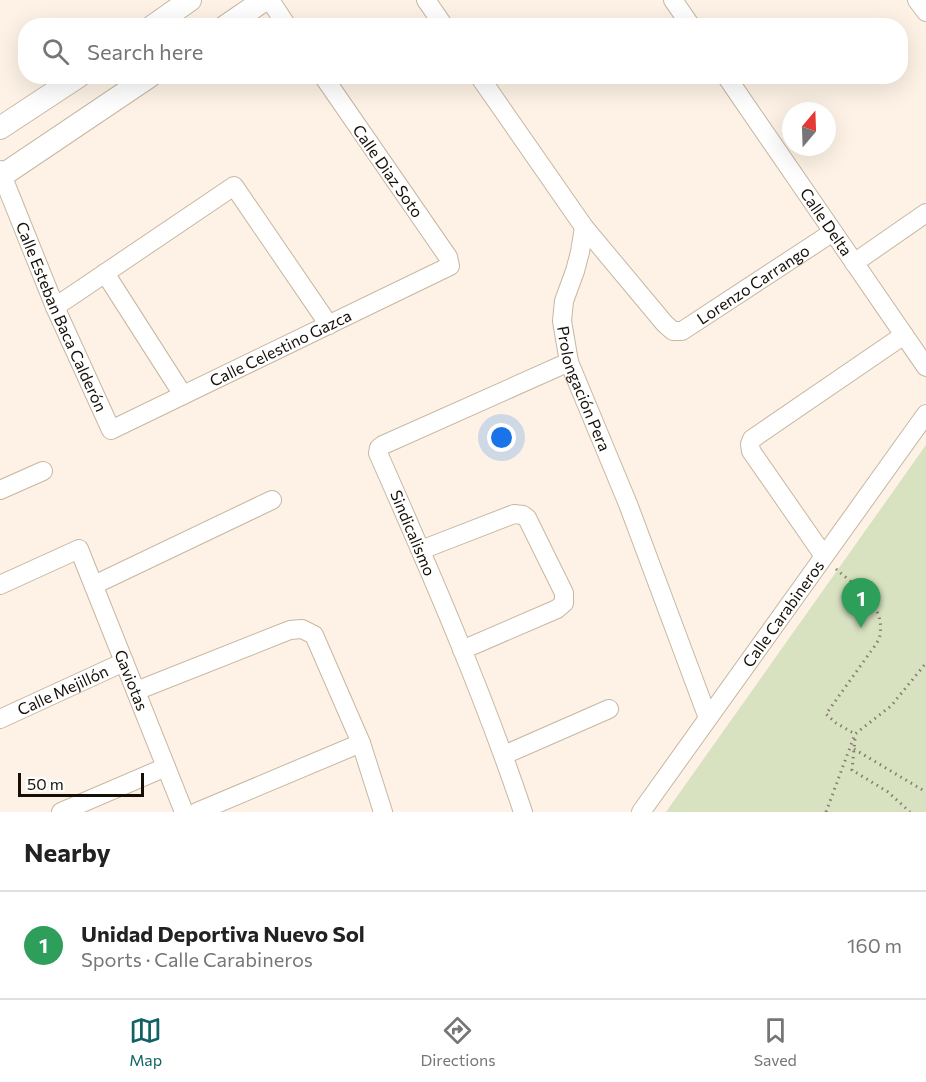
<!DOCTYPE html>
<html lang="en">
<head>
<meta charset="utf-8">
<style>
	body { margin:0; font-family:Commissioner,sans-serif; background:#f2f2f2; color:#222 }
	.compass { position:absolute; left:782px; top:102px; width:54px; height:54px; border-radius:50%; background:#fff; box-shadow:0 6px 24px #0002; rotate:19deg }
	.scale { position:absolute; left:18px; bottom:15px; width:126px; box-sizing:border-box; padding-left:6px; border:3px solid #150f08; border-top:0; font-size:16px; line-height:21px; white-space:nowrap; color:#150f08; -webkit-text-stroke:4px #fff; paint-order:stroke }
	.you { position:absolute; left:502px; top:438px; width:21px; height:21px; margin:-15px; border:4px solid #fff; border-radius:50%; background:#1a73e8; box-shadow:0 0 0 9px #1a73e833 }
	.badge { display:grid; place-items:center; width:39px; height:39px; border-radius:50%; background:#116264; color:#fff; font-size:20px; font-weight:700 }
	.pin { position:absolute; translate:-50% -50px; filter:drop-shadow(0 2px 3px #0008) }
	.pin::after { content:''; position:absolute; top:32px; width:21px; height:18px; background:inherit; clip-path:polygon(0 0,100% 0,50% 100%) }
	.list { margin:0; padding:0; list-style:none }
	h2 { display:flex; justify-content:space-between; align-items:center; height:78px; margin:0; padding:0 24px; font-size:26px }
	h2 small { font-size:20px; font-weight:400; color:#767676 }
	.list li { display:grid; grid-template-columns:39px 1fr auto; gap:18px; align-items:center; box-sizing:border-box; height:108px; padding:0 24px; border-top:2px solid #e0e0e0 }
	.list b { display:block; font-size:22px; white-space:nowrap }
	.list p { margin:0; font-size:20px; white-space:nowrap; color:#767676 }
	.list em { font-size:20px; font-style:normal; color:#767676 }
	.icon { flex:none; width:33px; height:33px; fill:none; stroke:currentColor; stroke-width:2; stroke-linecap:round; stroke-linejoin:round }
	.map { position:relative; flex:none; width:926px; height:812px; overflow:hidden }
	.search { position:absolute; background:#fff; box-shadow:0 6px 24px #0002; left:18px; right:18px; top:18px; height:66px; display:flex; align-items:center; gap:15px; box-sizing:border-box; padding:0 21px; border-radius:24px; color:#767676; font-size:22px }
	.sheet { height:186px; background:#fff }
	nav { display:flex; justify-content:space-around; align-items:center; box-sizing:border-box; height:84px; border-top:2px solid #e0e0e0; background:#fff; font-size:16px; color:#767676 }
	nav a { display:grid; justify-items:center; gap:3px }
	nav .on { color:#116264 }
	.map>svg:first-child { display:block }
</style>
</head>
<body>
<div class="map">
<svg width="926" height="812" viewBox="0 0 926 812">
	<rect width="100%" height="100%" fill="#fdf2e5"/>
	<path fill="#d8e1c0" d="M 926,445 L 926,812 L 666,812 Z"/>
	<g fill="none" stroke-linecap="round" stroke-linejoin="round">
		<defs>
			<g id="minor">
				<path d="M 270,0 L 287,26"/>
				<path d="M 426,0 L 444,26"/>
				<path d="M 673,0 L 691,26"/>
				<path d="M 917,0 L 926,12"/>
				<path id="s1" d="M 479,76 L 584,227 L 580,252 L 575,271 L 564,301 L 562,321 L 569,362 L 628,504 L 708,718"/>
				<path id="s2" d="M 726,76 L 926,367"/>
				<path id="s3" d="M 0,170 L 55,307 L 111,430 L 450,266 L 448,257 L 323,76"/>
				<path id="s4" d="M 584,227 L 665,324 L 673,331 L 682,331 L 833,232"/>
				<path d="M 854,263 L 926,213"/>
				<path d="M 105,273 L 183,395"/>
				<path d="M 55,307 L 234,186 L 329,325"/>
				<path d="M 0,490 L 43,471"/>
				<path d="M 421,550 L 514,514 L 523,515 L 527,518 L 564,593 L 564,603 L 557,609 L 462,650"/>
				<path d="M 824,556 L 751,451 L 750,444 L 752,439 L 904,335"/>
				<path id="s5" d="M 0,585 L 79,549 L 184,812"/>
				<path d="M 94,585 L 272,500"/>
				<path d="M 136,691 L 290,630 L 302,629 L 314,635 L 361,743 L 383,812"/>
				<path id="s6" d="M 0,719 L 124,662"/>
				<path d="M 504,755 L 609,709"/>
				<path d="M 61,812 L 166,767"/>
				<path d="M 197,812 L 361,743"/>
				<path d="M 523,812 C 482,690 430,571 378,453 L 379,448 L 383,445 L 569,362"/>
				<path id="s7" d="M 641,812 L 926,414"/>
			</g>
			<path id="tertiary" d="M 153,26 L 190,0
				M 226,26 L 264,0
				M 0,128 L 79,76
				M 0,177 L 150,76"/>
		</defs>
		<use href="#minor" stroke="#c7b7a2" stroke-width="20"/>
		<use href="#tertiary" stroke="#c7b7a2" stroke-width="24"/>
		<path stroke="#867d73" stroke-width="3" stroke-dasharray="1.5 4.5" stroke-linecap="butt" d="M 836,569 C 855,586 885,604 880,634 C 880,638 877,643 874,647 L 826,714 L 836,723 L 855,734
			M 855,739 L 852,770 L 888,792 L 910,812
			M 854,749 L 926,792
			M 826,812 L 855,734 L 891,706 L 926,663"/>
		<use href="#minor" stroke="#fff" stroke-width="18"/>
		<use href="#tertiary" stroke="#fff" stroke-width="22"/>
	</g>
	<g text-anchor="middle" stroke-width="4.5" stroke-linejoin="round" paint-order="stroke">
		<g font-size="16" fill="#150f08" stroke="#fff">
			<text transform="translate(388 171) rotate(55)" y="6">Calle Diaz Soto</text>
			<text dy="6" stroke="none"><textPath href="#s2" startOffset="177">Calle Delta</textPath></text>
			<text dy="6" stroke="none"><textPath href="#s4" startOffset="231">Lorenzo Carrango</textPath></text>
			<text dy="6" stroke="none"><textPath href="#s3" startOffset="159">Calle Esteban Baca Calderón</textPath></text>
			<text dy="6" stroke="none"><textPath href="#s3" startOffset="471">Calle Celestino Gazca</textPath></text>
			<text dy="6" stroke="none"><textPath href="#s1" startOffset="352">Prolongación Pera</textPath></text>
			<text transform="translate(413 533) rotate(67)" y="6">Sindicalismo</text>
			<text dy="6" stroke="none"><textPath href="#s7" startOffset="244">Calle Carabineros</textPath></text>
			<text dy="6" stroke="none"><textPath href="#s5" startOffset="228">Gaviotas</textPath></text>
			<text dy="6" stroke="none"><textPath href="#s6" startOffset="69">Calle Mejillón</textPath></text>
		</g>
	</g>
</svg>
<svg class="compass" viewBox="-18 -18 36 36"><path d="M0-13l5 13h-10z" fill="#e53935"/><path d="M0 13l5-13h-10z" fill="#767676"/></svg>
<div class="scale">50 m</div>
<div class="you"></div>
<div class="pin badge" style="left:861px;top:628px;background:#2e9e5b">1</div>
<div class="search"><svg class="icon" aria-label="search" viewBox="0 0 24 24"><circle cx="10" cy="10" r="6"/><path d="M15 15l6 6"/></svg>Search here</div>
</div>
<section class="sheet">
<h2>Nearby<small></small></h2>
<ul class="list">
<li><span class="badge" style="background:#2e9e5b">1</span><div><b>Unidad Deportiva Nuevo Sol</b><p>Sports · Calle Carabineros</p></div><em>160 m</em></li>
</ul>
</section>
<nav>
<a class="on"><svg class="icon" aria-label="map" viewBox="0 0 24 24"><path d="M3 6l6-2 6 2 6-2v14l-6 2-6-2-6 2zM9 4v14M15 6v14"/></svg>Map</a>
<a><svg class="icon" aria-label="directions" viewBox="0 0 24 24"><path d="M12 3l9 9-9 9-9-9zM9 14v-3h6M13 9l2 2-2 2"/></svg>Directions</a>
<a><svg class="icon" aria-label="saved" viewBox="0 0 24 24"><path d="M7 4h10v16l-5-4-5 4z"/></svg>Saved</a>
</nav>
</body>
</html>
